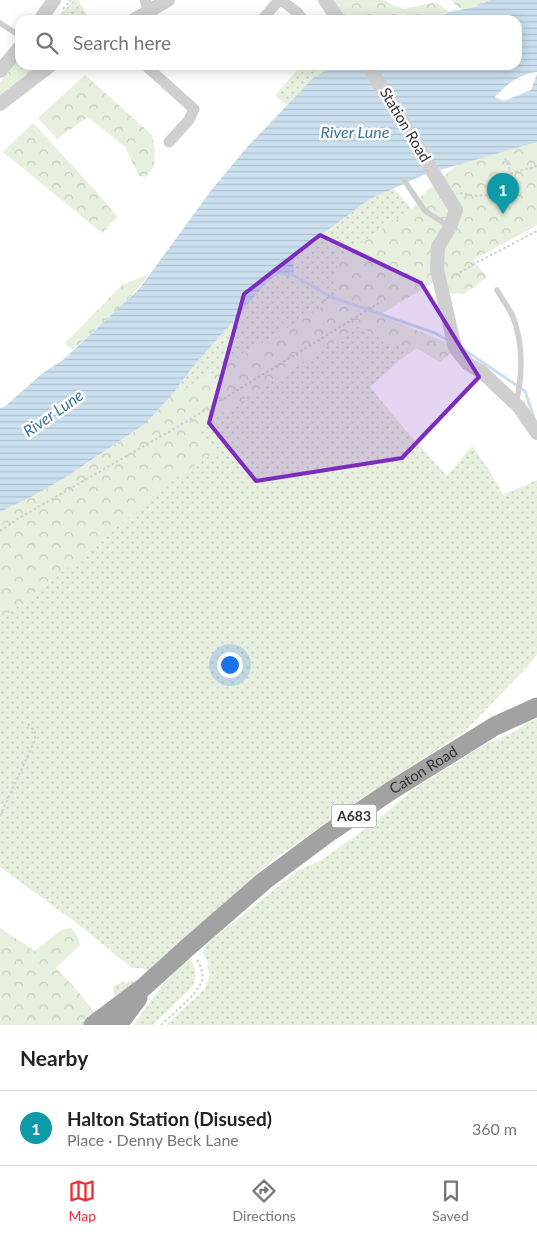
<!DOCTYPE html>
<html lang="en">
<head>
<meta charset="utf-8">
<style>
	body { margin:0; font-family:Lato,sans-serif; background:#f6f6f6; color:#222 }
	.you { position:absolute; left:229px; top:664px; width:18px; height:18px; margin:-12px; border:4px solid #fff; border-radius:50%; background:#1a73e8; box-shadow:0 0 0 8px #1a73e833 }
	.badge { display:grid; place-items:center; width:32px; height:32px; border-radius:50%; background:#ef2d36; color:#fff; font-size:16px; font-weight:700 }
	.pin { position:absolute; translate:-50% -41px; filter:drop-shadow(0 1px 2px #0008) }
	.pin::after { content:''; position:absolute; top:26px; width:18px; height:15px; background:inherit; clip-path:polygon(0 0,100% 0,50% 100%) }
	.list { margin:0; padding:0; list-style:none }
	h2 { display:flex; justify-content:space-between; align-items:center; height:65px; margin:0; padding:0 20px; font-size:21px }
	h2 small { font-size:16px; font-weight:400; color:#767676 }
	.list li { display:grid; grid-template-columns:32px 1fr auto; gap:15px; align-items:center; box-sizing:border-box; height:75px; padding:0 20px; border-top:1px solid #e0e0e0 }
	.list b { display:block; font-size:19px; white-space:nowrap }
	.list p { margin:0; font-size:16px; white-space:nowrap; color:#767676 }
	.list em { font-size:16px; font-style:normal; color:#767676 }
	.icon { flex:none; width:28px; height:28px; fill:none; stroke:currentColor; stroke-width:2; stroke-linecap:round; stroke-linejoin:round }
	.map { position:relative; flex:none; width:537px; height:1025px; overflow:hidden }
	.search { position:absolute; background:#fff; box-shadow:0 2px 12px #0003; left:15px; right:15px; top:15px; height:55px; display:flex; align-items:center; gap:12px; box-sizing:border-box; padding:0 18px; border-radius:15px; color:#767676; font-size:19px }
	.sheet { height:140px; background:#fff }
	nav { display:flex; justify-content:space-around; align-items:center; box-sizing:border-box; height:70px; border-top:1px solid #e0e0e0; background:#fff; font-size:14px; color:#767676 }
	nav a { display:grid; justify-items:center; gap:2px }
	nav .on { color:#ef2d36 }
	.map>svg:first-child { display:block }
</style>
</head>
<body>
<div class="map">
<svg width="537" height="1025" viewBox="0 0 537 1025">
	<defs>
		<pattern id="grass-dots" width="8" height="8" patternUnits="userSpaceOnUse" patternTransform="scale(1.25)"><rect width="8" height="8" fill="#e7efdf"/><path d="M2 2h.1M6 6h.1" fill="none" stroke="#c7cdc0" stroke-width="1.8" stroke-linecap="round"/></pattern>
		<pattern id="forest-crowns" width="20" height="18" patternUnits="userSpaceOnUse" patternTransform="scale(1.25)"><rect width="20" height="18" fill="#e7efdf"/><path d="M2 6a3 3 0 1 1 6 0M12 15a3 3 0 1 1 6 0" fill="none" stroke="#c7cdc0"/></pattern>
		<pattern id="water-rules" width="6" height="5" patternUnits="userSpaceOnUse" patternTransform="scale(1.25)"><rect width="6" height="5" fill="#cbe0ef"/><path d="M0 2.5h6" fill="none" stroke="#afc1cd"/></pattern>
	</defs>
	<rect width="100%" height="100%" fill="#fff"/>
	<path fill="url(#grass-dots)" d="M 74,0 L 78,0 C 83,6 85,13 89,20 L 55,20 Z
		M 302,65 L 336,65 L 314,77 L 287,105 L 275,95 Z
		M 393,188 L 412,209 L 341,257 L 327,304 L 202,380 L 170,397 L 192,368 L 246,306 L 268,281 L 293,262 L 302,248 L 370,199 Z
		M 359,326 L 427,341 L 401,359 L 370,387 L 408,433 L 447,476 L 472,446 L 489,470 L 503,495 L 537,480 L 537,654 L 528,666 L 465,731 L 344,810 L 274,859 L 148,971 L 142,968 L 132,968 L 78,924 L 0,867 L 0,619 L 17,607 L 99,543 L 166,484 L 214,452 L 197,429 Z
		M 537,719 L 537,1025 L 166,1025 L 205,989 L 210,975 L 207,965 L 209,964 L 203,953 L 206,945 L 296,872 L 323,859 L 379,819 L 411,791 L 482,746 L 514,732 L 530,721 Z
		M 190,960 C 198,969 197,980 190,989 L 153,1025 L 133,1025 C 148,1008 170,969 190,960 Z
		M 131,980 L 135,985 L 84,1025 L 77,1025 L 94,1012 L 115,1001 L 113,986 L 123,982 L 125,983 Z"/>
	<path fill="url(#forest-crowns)" d="M 333,0 L 386,0 L 388,3 L 404,9 L 436,2 L 449,12 L 434,20 L 346,20 Z
		M 452,0 L 490,0 L 475,7 L 461,9 L 453,3 Z
		M 20,57 L 20,65 L 41,65 L 0,96 L 0,82 Z
		M 85,75 L 152,135 L 155,151 L 154,166 L 146,177 L 139,176 L 125,147 L 88,117 L 57,139 L 38,118 Z
		M 33,123 L 102,198 L 117,217 L 102,233 L 3,152 Z
		M 537,137 L 537,225 L 473,260 L 487,277 L 464,294 L 446,293 L 433,283 L 379,315 L 446,342 L 451,353 L 440,362 L 416,348 L 404,348 L 386,341 L 359,326 L 197,429 L 215,452 L 166,484 L 99,543 L 17,607 L 0,619 L 0,512 L 31,497 L 65,478 L 100,455 L 145,424 L 170,397 L 202,380 L 327,304 L 341,257 L 412,209 L 423,194 L 463,160 Z
		M 149,274 C 128,303 99,327 72,350 L 65,343 L 122,285 Z
		M 0,928 L 35,951 L 61,930 L 71,928 L 77,935 L 80,945 L 56,968 L 77,990 L 94,1012 L 77,1025 L 0,1025 Z"/>
	<path fill="url(#water-rules)" d="M 490,0 L 537,0 L 537,72 C 518,75 508,83 495,97 L 504,101 L 531,90 L 537,74 L 537,142 L 426,174 L 370,199 L 303,248 L 293,261 L 294,271 L 289,277 L 279,274 L 268,281 L 192,368 L 170,397 L 145,424 L 65,478 L 31,497 L 0,512 L 0,408 L 4,407 L 43,373 L 63,360 L 139,289 L 213,188 L 248,146 L 314,77 L 336,65 L 517,65 L 517,20 L 434,20 L 449,12 L 475,7 Z"/>
	<g fill="none" stroke-linecap="round" stroke-linejoin="round">
		<path stroke="#cbe0ef" stroke-width="3" d="M 290,273 L 331,297 L 435,333 L 449,341
			M 463,349 L 525,391 L 534,418"/>
		<path stroke="#cfcfcf" stroke-width="2" stroke-dasharray="2.5 2.5" stroke-linecap="butt" d="M 63,9 L 71,0
			M 505,158 L 511,173
			M 460,193 L 474,196 L 487,195 C 501,173 513,173 537,166
			M 451,278 L 474,264 L 537,231
			M 324,301 L 336,290
			M 0,531 L 19,518 L 184,423 L 382,301
			M 0,816 L 35,740 L 35,731 L 26,722
			M 161,1025 C 172,1014 196,996 202,981 C 204,974 200,964 196,958"/>
		<path stroke="#cfcfcf" stroke-width="5.5" d="M 0,23 L 20,36
			M 404,180 L 425,211 L 449,226
			M 497,290 C 502,299 509,308 513,317 C 523,343 523,376 516,402"/>
		<path stroke="#cfcfcf" stroke-width="11" d="M 145,0 L 149,12
			M 281,0 L 298,13 L 302,19
			M 262,20 L 279,0
			M 145,65 L 194,109 L 189,120 L 169,142"/>
		<path stroke="#cfcfcf" stroke-width="14" d="M 325,0 L 339,20
			M 40,20 L 54,0
			M 134,20 L 168,0
			M 368,65 L 456,210 L 450,227 L 438,247 L 437,269 L 455,348 L 467,363 L 483,373 L 519,407 L 537,433
			M 0,71 L 20,47
			M 0,104 L 51,65"/>
		<g stroke="#a2a2a2" stroke-width="19">
			<path id="s1" d="M 93,1025 L 145,986 L 188,947 L 264,881 L 327,834 L 392,790 L 495,726 L 537,707"/>
			<path d="M 118,1025 L 138,998"/>
		</g>
	</g>
	<path fill="#7b2cbf" fill-opacity="0.2" stroke="#7b2cbf" stroke-width="4" stroke-linejoin="round" d="M 320,235 L 421,283 L 479,377 L 402,458 L 256,481 L 209,423 L 244,294 Z"/>
	<g text-anchor="middle" stroke-width="5" stroke-linejoin="round" paint-order="stroke">
		<rect fill="#fff" stroke="#707070" stroke-width="1" x="331.5" y="804.5" width="45" height="23" rx="4"/>
		<g font-size="14" font-weight="bold" fill="#323232">
			<text x="354" y="821">A683</text>
		</g>
		<g font-size="15" fill="#323232" stroke="#fff">
			<text transform="translate(405 125) rotate(59)" y="5">Station Road</text>
			<text dy="5" stroke="none"><textPath href="#s1" startOffset="418">Caton Road</textPath></text>
		</g>
		<g font-size="16" font-style="italic" fill="#39729a" stroke="#fff">
			<text x="355" y="138">River Lune</text>
			<text transform="translate(53 413) rotate(-35)" y="6">River Lune</text>
		</g>
	</g>
</svg>
<div class="you"></div>
<div class="pin badge" style="left:503px;top:214px;background:#0f9aa8">1</div>
<div class="search"><svg class="icon" aria-label="search" viewBox="0 0 24 24"><circle cx="10" cy="10" r="6"/><path d="M15 15l6 6"/></svg>Search here</div>
</div>
<section class="sheet">
<h2>Nearby<small></small></h2>
<ul class="list">
<li><span class="badge" style="background:#0f9aa8">1</span><div><b>Halton Station (Disused)</b><p>Place · Denny Beck Lane</p></div><em>360 m</em></li>
</ul>
</section>
<nav>
<a class="on"><svg class="icon" aria-label="map" viewBox="0 0 24 24"><path d="M3 6l6-2 6 2 6-2v14l-6 2-6-2-6 2zM9 4v14M15 6v14"/></svg>Map</a>
<a><svg class="icon" aria-label="directions" viewBox="0 0 24 24"><path d="M12 3l9 9-9 9-9-9zM9 14v-3h6M13 9l2 2-2 2"/></svg>Directions</a>
<a><svg class="icon" aria-label="saved" viewBox="0 0 24 24"><path d="M7 4h10v16l-5-4-5 4z"/></svg>Saved</a>
</nav>
</body>
</html>
